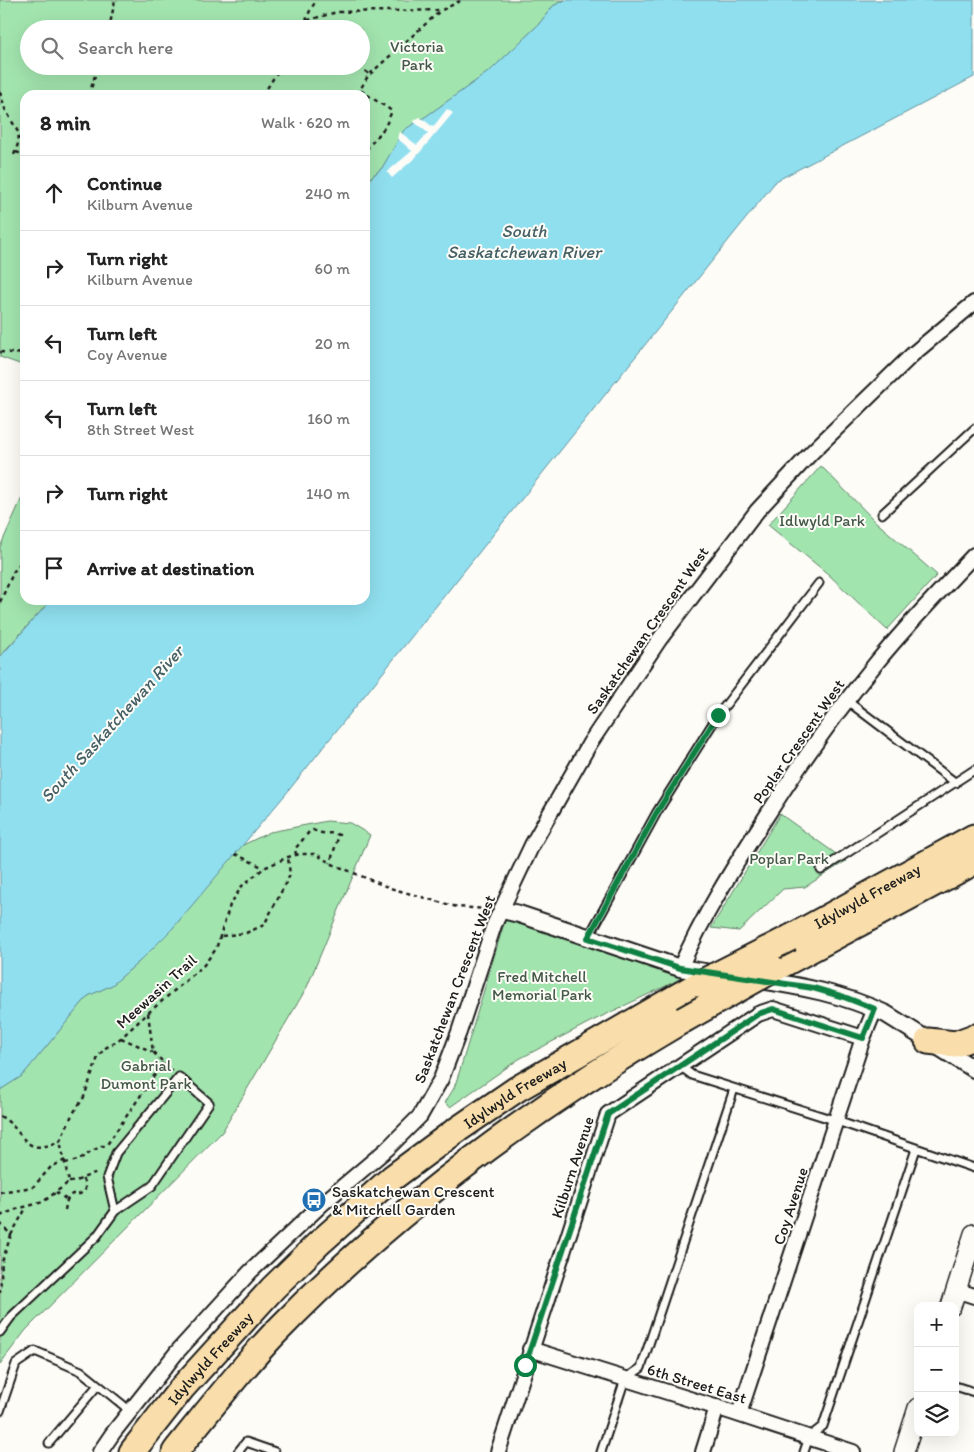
<!DOCTYPE html>
<html lang="en">
<head>
<meta charset="utf-8">
<style>
	body { margin:0; font-family:Itim,sans-serif; background:#f2f2f2; color:#222 }
	.controls { position:absolute; right:15px; bottom:15px; display:grid; overflow:hidden; border-radius:10px; box-shadow:0 5px 20px #0002 }
	.controls button { width:45px; height:45px; display:grid; place-items:center; padding:0; border:0; border-bottom:1px solid #e0e0e0; background:#fff; color:#222; font:25px sans-serif }
	.stop { position:absolute; width:15px; height:15px; margin:-11px; border:4px solid #0b8043; border-radius:50%; background:#fff }
	.stop.end { background:#0b8043; border-color:#fff; box-shadow:0 1px 5px #0008 }
	.list { margin:0; padding:0; list-style:none }
	h2 { display:flex; justify-content:space-between; align-items:center; height:65px; margin:0; padding:0 20px; font-size:21px }
	h2 small { font-size:16px; font-weight:400; color:#767676 }
	.list li { display:grid; grid-template-columns:32px 1fr auto; gap:15px; align-items:center; box-sizing:border-box; height:75px; padding:0 20px; border-top:1px solid #e0e0e0 }
	.list b { display:block; font-size:19px; white-space:nowrap }
	.list p { margin:0; font-size:16px; white-space:nowrap; color:#767676 }
	.list em { font-size:16px; font-style:normal; color:#767676 }
	.icon { flex:none; width:28px; height:28px; fill:none; stroke:currentColor; stroke-width:2; stroke-linecap:round; stroke-linejoin:round }
	.map { position:relative; flex:none; width:974px; height:1452px; overflow:hidden }
	.search { position:absolute; background:#fff; box-shadow:0 5px 20px #0002; left:20px; top:20px; width:350px; height:55px; display:flex; align-items:center; gap:12px; box-sizing:border-box; padding:0 18px; border-radius:28px; color:#767676; font-size:19px }
	.panel { position:absolute; background:#fff; box-shadow:0 5px 20px #0002; left:20px; top:90px; width:350px; height:515px; border-radius:15px }
	.map>svg:first-child { display:block }
</style>
</head>
<body>
<div class="map">
<svg width="974" height="1452" viewBox="0 0 974 1452">
	<rect width="100%" height="100%" fill="#fdfcf7"/>
	<filter id="ink" filterUnits="userSpaceOnUse"><feTurbulence type="fractalNoise" baseFrequency=".02" numOctaves="2"/><feDisplacementMap in="SourceGraphic" scale="10" xChannelSelector="R" yChannelSelector="G"/><feConvolveMatrix kernelMatrix="1 2 1 2 8 2 1 2 1" color-interpolation-filters="sRGB"/></filter>
	<g filter="url(#ink)">
		<path fill="#a2e4ae" stroke="#5f8065" fill-rule="evenodd" d="M 0,0 L 565,0 L 553,6 L 538,25 L 491,70 L 428,115 L 405,130 L 382,168 L 365,182 L 365,95 L 25,95 L 25,366 L 0,357 ZM 29,29 L 361,29 L 361,66 L 29,66 Z
			M 821,466 L 875,521 L 937,575 L 887,630 L 828,574 L 768,525 Z
			M 25,491 L 25,600 L 51,600 L 0,656 L 0,547 Z
			M 780,814 L 846,861 L 805,887 L 783,889 L 739,931 L 711,928 Z
			M 327,821 L 350,823 L 370,835 L 307,987 L 222,1132 L 26,1330 L 0,1364 L 0,1090 L 22,1076 L 88,996 L 112,985 L 141,960 L 172,929 L 241,846 L 270,832 Z
			M 506,917 L 691,974 L 590,1022 L 519,1059 L 450,1107 L 445,1103 L 454,1088 L 460,1070 Z"/>
		<path fill="#90dfef" stroke="#62919b" d="M 565,0 L 974,0 L 974,77 L 776,181 L 285,795 L 172,929 L 141,960 L 112,985 L 88,996 L 22,1076 L 0,1090 L 0,657 L 51,600 L 365,600 L 365,183 L 382,168 L 404,130 L 428,115 L 491,70 L 538,25 L 553,6 Z"/>
		<path fill="#fdfcf7" d="M 447,109 L 453,113 L 416,157 L 392,178 L 387,172 L 412,151 L 397,138 L 400,132 L 417,145 L 428,133 L 413,121 L 420,117 L 433,127 Z"/>
		<g fill="none" stroke-linecap="round" stroke-linejoin="round">
			<defs>
				<path id="service" d="M 882,514 L 974,429
					M 846,700 L 956,783
					M 821,870 L 974,770
					M 588,938 L 657,812 L 718,715 L 819,583
					M 680,1066 L 692,1075 L 837,1121 L 974,1168
					M 0,1332 L 11,1317 L 97,1236 L 115,1211 L 152,1186 L 209,1103 L 179,1077 L 116,1153 L 107,1177 L 115,1211
					M 955,1386 L 974,1392
					M 0,1411 L 16,1364 L 35,1351 L 81,1371 L 123,1405 L 130,1412
					M 49,1443 L 98,1385
					M 238,1452 L 246,1442 L 275,1452
					M 601,1452 L 625,1379 L 641,1368 L 734,1089
					M 804,1452 L 809,1437 L 823,1426 L 916,1149"/>
				<path id="minor" d="M 680,968 C 703,916 733,868 764,820 C 799,765 836,712 877,662 C 907,625 941,590 974,555
					M 956,1290 L 974,1296
					M 530,1349 L 731,1412 L 853,1452
					M 739,1414 L 863,1038 L 875,1009
					M 100,1452 L 113,1433 L 177,1352 L 250,1272 L 322,1204 L 387,1149 L 420,1116 L 441,1079 L 459,1032 L 494,925 L 532,845 L 590,743 L 659,640 L 757,511 L 811,453 L 913,354 L 974,303
					M 498,1452 L 608,1114 L 758,1014 L 773,1009 L 863,1038
					M 703,1452 L 717,1407"/>
				<path id="tertiary" d="M 502,910 L 519,914 L 680,968 L 717,974
					M 754,979 C 801,986 843,994 886,1014 L 974,1069"/>
				<path id="secondary" d="M 951,1306 L 974,1234
					M 904,1452 L 918,1408"/>
				<g id="motorway">
					<path id="s1" d="M 790,938 L 974,837"/>
					<path d="M 774,969 L 974,862"/>
					<path d="M 928,1041 L 955,1044 L 974,1037"/>
					<path id="s2" d="M 132,1452 L 182,1388 L 273,1288 L 318,1244 L 392,1178 L 454,1132 L 517,1089 L 699,984"/>
					<path d="M 175,1452 C 208,1411 239,1371 275,1333 C 395,1209 534,1107 683,1020"/>
				</g>
			</defs>
			<use href="#service" stroke="#1c1c1c" stroke-width="11"/>
			<use href="#minor" stroke="#1c1c1c" stroke-width="18"/>
			<use href="#tertiary" stroke="#1c1c1c" stroke-width="20"/>
			<use href="#secondary" stroke="#1c1c1c" stroke-width="22"/>
			<use href="#motorway" stroke="#1c1c1c" stroke-width="29"/>
			<path stroke="#1c1c1c" stroke-width="2.5" stroke-dasharray="4 4" stroke-linecap="butt" d="M 109,29 L 115,0
				M 236,29 L 305,21 L 337,12 L 442,10 L 462,0
				M 304,29 C 306,18 310,9 317,0
				M 359,66 L 369,74 L 360,90 L 392,111 L 385,127 L 365,151
				M 370,74 L 440,11
				M 0,92 L 5,109 L 18,132 L 19,141 L 14,155
				M 89,95 L 98,66
				M 263,95 L 281,66
				M 16,152 L 25,155
				M 0,352 L 25,354
				M 0,602 L 14,571 L 25,557
				M 235,854 L 264,868
				M 296,855 L 295,849 L 309,832 L 313,830 C 325,836 329,831 339,835 L 330,863
				M 222,936 L 246,933 L 264,925 L 290,875 L 288,857
				M 148,1013 L 153,1052 L 172,1071
				M 121,1038 L 153,1052
				M 0,1116 C 27,1131 21,1159 60,1141
				M 65,1163 L 78,1160 L 101,1146 L 106,1146 L 163,1063
				M 69,1182 C 79,1182 88,1174 99,1172
				M 0,1192 L 33,1187 L 51,1167 L 65,1160
				M 56,1192 L 67,1200
				M 65,1210 L 67,1200 L 72,1194 L 80,1194 L 85,1190 L 85,1184 L 82,1178
				M 0,1216 L 17,1209 L 43,1202 L 69,1182 L 60,1141 L 72,1115 L 84,1097 L 98,1057 L 104,1049 L 121,1038 L 148,1013 L 203,966 L 216,949 L 230,905 L 242,886 L 264,868 L 288,857 L 300,854 L 316,854 L 330,863 L 390,888 L 457,907 L 488,909
				M 0,1223 L 11,1235 L 2,1262 L 0,1292
				M 11,1235 L 26,1208"/>
			<use href="#service" stroke="#fdfcf7" stroke-width="7"/>
			<use href="#minor" stroke="#fdfcf7" stroke-width="14"/>
			<use href="#tertiary" stroke="#fdfcf7" stroke-width="16"/>
			<use href="#secondary" stroke="#fdfcf7" stroke-width="19"/>
			<use href="#motorway" stroke="#f9deab" stroke-width="25"/>
			<defs>
				<path id="motorway-bridge" d="M 699,984 L 790,938
					M 683,1020 L 774,969"/>
			</defs>
			<use href="#motorway-bridge" stroke="#1c1c1c" stroke-width="29" stroke-linecap="butt"/>
			<use href="#motorway-bridge" stroke="#f9deab" stroke-width="25"/>
		</g>
	</g>
	<g fill="none" stroke-linecap="round" stroke-linejoin="round" filter="url(#ink)">
		<path stroke="#0b8043" stroke-width="6" d="M 525,1365 L 608,1114 L 758,1014 L 773,1009 L 863,1038 L 875,1009 L 844,997 L 813,988 L 680,968 L 588,938 L 657,812 L 718,715"/>
	</g>
	<defs>
		<symbol id="bus-disc" viewBox="-11 -11 22 22"><circle r="9.5" fill="#1f6fb2" stroke="#fdfcf7"/><path d="M-5-6H5V4H4V6H2V4H-2V6H-4V4H-5ZM-3.5-4V0h7V-4ZM-3.5 1.2v1.5H-2V1.2ZM2 1.2v1.5H3.5V1.2Z" fill="#fff"/></symbol>
	</defs>
	<g fill-rule="evenodd">
		<use href="#bus-disc" x="300" y="1186" width="28" height="28"/>
	</g>
	<g text-anchor="middle" stroke-width="4" stroke-linejoin="round" paint-order="stroke">
		<g font-size="16" fill="#445848" stroke="#fdfcf7">
			<text x="417" y="52">Victoria<tspan x="417" dy="18">Park</tspan></text>
			<text x="822" y="526">Idlwyld Park</text>
			<text x="789" y="864">Poplar Park</text>
			<text x="542" y="982">Fred Mitchell<tspan x="542" dy="18">Memorial Park</tspan></text>
			<text x="146" y="1071">Gabrial<tspan x="146" dy="18">Dumont Park</tspan></text>
		</g>
		<g font-size="16" fill="#1c1c1c" stroke="#fdfcf7">
			<text transform="translate(647 630) rotate(-55)" y="6">Saskatchewan Crescent West</text>
			<text transform="translate(798 741) rotate(-55)" y="6">Poplar Crescent West</text>
			<text dy="6" stroke="none"><textPath href="#s1" startOffset="88">Idylwyld Freeway</textPath></text>
			<text transform="translate(454 989) rotate(-69)" y="6">Saskatchewan Crescent West</text>
			<text transform="translate(156 991) rotate(-42)" y="6">Meewasin Trail</text>
			<text dy="6" stroke="none"><textPath href="#s2" startOffset="528">Idylwyld Freeway</textPath></text>
			<text transform="translate(572 1167) rotate(-72)" y="6">Kilburn Avenue</text>
			<text transform="translate(790 1206) rotate(-72)" y="6">Coy Avenue</text>
			<text dy="6" stroke="none"><textPath href="#s2" startOffset="122">Idylwyld Freeway</textPath></text>
			<text transform="translate(697 1383) rotate(17)" y="6">6th Street East</text>
		</g>
		<g font-size="16" fill="#1c1c1c" stroke="#fdfcf7" text-anchor="start">
			<text x="332" y="1197">Saskatchewan Crescent<tspan x="332" dy="18">&amp; Mitchell Garden</tspan></text>
		</g>
		<g font-size="18" font-style="italic" fill="#456066" stroke="#fdfcf7">
			<text x="524" y="237">South<tspan x="524" dy="21">Saskatchewan River</tspan></text>
			<text transform="translate(112 724) rotate(-48)" y="6">South Saskatchewan River</text>
		</g>
	</g>
</svg>
<div class="controls">
<button>+</button>
<button>−</button>
<button><svg class="icon" aria-label="layers" viewBox="0 0 24 24"><path d="M12 4l9 5-9 5-9-5zM3 14l9 5 9-5"/></svg></button>
</div>
<div class="stop" style="left:525px;top:1365px"></div>
<div class="stop end" style="left:718px;top:715px"></div>
<div class="search"><svg class="icon" aria-label="search" viewBox="0 0 24 24"><circle cx="10" cy="10" r="6"/><path d="M15 15l6 6"/></svg>Search here</div>
<section class="panel">
<h2>8 min<small>Walk · 620 m</small></h2>
<ul class="list">
<li><svg class="icon" aria-label="ahead" viewBox="0 0 24 24"><path d="M12 20V5M6 11l6-6 6 6"/></svg><div><b>Continue</b><p>Kilburn Avenue</p></div><em>240 m</em></li>
<li><svg class="icon" aria-label="right" viewBox="0 0 24 24"><path d="M7 20v-9h11M14 6l5 5-5 5"/></svg><div><b>Turn right</b><p>Kilburn Avenue</p></div><em>60 m</em></li>
<li><svg class="icon" aria-label="left" viewBox="0 0 24 24"><path d="M17 20v-9H6M10 6l-5 5 5 5"/></svg><div><b>Turn left</b><p>Coy Avenue</p></div><em>20 m</em></li>
<li><svg class="icon" aria-label="left" viewBox="0 0 24 24"><path d="M17 20v-9H6M10 6l-5 5 5 5"/></svg><div><b>Turn left</b><p>8th Street West</p></div><em>160 m</em></li>
<li><svg class="icon" aria-label="right" viewBox="0 0 24 24"><path d="M7 20v-9h11M14 6l5 5-5 5"/></svg><div><b>Turn right</b></div><em>140 m</em></li>
<li><svg class="icon" aria-label="arrive" viewBox="0 0 24 24"><path d="M6 21V4h12l-3 4 3 4H6"/></svg><div><b>Arrive at destination</b></div></li>
</ul>
</section>
</div>
</body>
</html>
